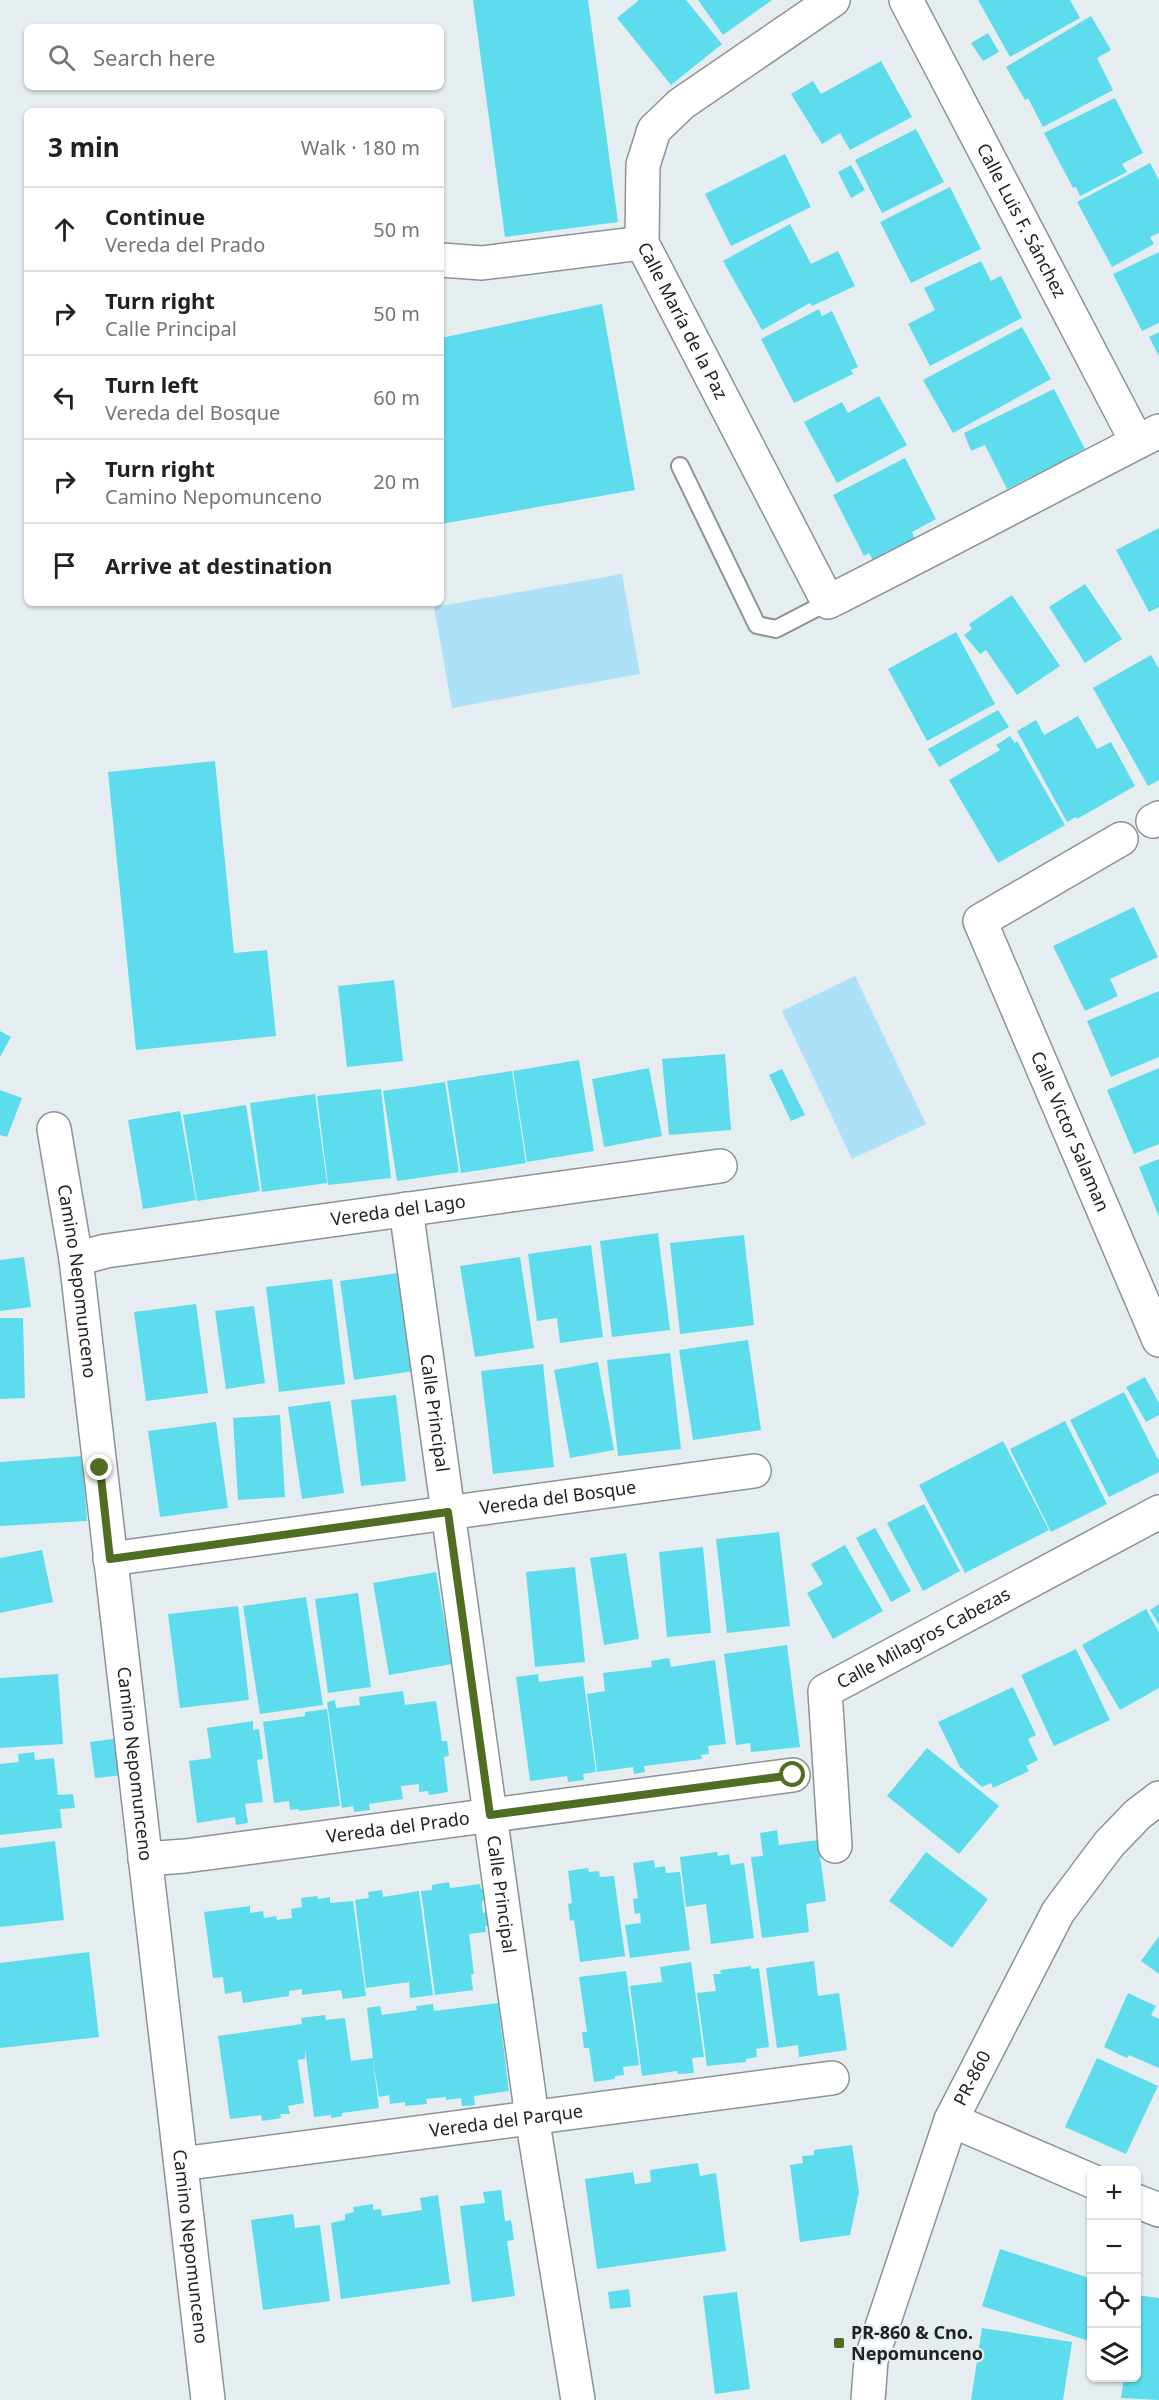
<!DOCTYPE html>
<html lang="en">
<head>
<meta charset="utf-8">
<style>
	body { margin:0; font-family:"Noto Sans",sans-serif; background:#f6f6f6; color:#202124 }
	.controls { position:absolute; right:18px; bottom:18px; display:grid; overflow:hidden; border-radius:9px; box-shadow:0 2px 4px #0004 }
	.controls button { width:54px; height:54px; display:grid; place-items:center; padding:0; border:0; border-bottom:2px solid #e0e0e0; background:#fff; color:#202124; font:30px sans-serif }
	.stop { position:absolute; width:18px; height:18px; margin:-14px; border:4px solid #506e23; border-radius:50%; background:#fff }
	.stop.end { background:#506e23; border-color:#fff; box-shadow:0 2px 6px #0008 }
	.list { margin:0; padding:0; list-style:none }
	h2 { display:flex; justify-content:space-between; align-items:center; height:78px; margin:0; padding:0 24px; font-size:26px }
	h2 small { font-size:20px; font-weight:400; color:#757577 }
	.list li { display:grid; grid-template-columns:39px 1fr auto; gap:18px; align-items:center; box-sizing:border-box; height:84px; padding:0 24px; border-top:2px solid #e0e0e0 }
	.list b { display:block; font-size:22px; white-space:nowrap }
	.list p { margin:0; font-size:20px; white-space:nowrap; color:#757577 }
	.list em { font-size:20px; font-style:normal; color:#757577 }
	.icon { flex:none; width:33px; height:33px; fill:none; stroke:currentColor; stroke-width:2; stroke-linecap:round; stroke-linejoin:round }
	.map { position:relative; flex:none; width:1159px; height:2400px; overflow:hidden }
	.search { position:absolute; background:#fff; box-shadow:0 2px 4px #0004; left:24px; top:24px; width:420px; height:66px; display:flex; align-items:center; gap:15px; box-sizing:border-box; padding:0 21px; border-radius:9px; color:#757577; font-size:22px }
	.panel { position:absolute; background:#fff; box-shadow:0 2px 4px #0004; left:24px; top:108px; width:420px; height:498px; border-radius:9px }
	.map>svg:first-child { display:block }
</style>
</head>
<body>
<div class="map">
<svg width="1159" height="2400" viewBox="0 0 1159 2400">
	<rect width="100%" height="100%" fill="#e6edf0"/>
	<path fill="#ade1f8" d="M 622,574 L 640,674 L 452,708 L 434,607 Z
		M 855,976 L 926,1124 L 852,1159 L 782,1011 Z"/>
	<path fill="#5ddced" d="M 473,0 L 588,0 L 618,222 L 505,237 Z
		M 639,0 L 686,0 L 722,44 L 671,85 L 617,18 Z
		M 698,0 L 772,0 L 723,35 Z
		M 978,0 L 1070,0 L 1080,18 L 1010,57 Z
		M 1091,16 L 1111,50 L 1097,58 L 1113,90 L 1043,127 L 1028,98 L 1025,100 L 1006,67 Z
		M 988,33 L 999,52 L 983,61 L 971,43 Z
		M 881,61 L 912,117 L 850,150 L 840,133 L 822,144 L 791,94 L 813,81 L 821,94 Z
		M 1115,98 L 1143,153 L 1122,164 L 1127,172 L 1080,196 L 1076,187 L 1073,188 L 1044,133 Z
		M 916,129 L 944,182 L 882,213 L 855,160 Z
		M 785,154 L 811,207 L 731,246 L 705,194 Z
		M 1150,163 L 1159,180 L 1159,233 L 1150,237 L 1154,244 L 1112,267 L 1077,202 Z
		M 851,165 L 865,190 L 851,198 L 838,172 Z
		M 950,187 L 981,249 L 911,283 L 880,222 Z
		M 790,224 L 811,264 L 838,251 L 855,286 L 812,306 L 810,303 L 762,330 L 723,261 Z
		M 1159,252 L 1159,323 L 1142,331 L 1113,274 Z
		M 981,261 L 991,281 L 1001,276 L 1022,318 L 930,366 L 908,324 L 935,310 L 924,288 Z
		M 602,304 L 635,490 L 441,524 L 441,338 Z
		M 819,309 L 822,316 L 832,311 L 858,367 L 851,370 L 853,374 L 794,403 L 761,339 Z
		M 1022,327 L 1051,379 L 953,433 L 923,380 Z
		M 1159,332 L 1159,356 L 1149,337 Z
		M 1054,389 L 1085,449 L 1071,456 L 1078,472 L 1048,485 L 1041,472 L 1007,489 L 985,445 L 971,451 L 964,433 Z
		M 879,396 L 907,445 L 837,483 L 804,422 L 842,402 L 848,413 Z
		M 905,458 L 936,519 L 912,532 L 917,543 L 874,563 L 869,553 L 864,556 L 833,495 Z
		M 1159,528 L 1159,607 L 1149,612 L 1116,550 Z
		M 1085,584 L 1122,639 L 1085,663 L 1049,607 Z
		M 1012,595 L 1060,666 L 1017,695 L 986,650 L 980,654 L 964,635 L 972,629 L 969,624 Z
		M 956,632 L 995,704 L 927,741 L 888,669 Z
		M 1151,655 L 1159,669 L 1159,780 L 1148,786 L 1093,688 Z
		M 998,710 L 1009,727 L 939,767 L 928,749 Z
		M 1078,716 L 1097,749 L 1111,742 L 1135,786 L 1077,819 L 1076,817 L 1067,822 L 1017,731 L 1036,720 L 1044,735 Z
		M 1010,736 L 1015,743 L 1017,741 L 1065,825 L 998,863 L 949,780 L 1000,750 L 996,745 Z
		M 215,761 L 234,953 L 267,950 L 276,1036 L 136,1050 L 108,772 Z
		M 1134,907 L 1158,957 L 1110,979 L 1118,996 L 1085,1011 L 1053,946 Z
		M 394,980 L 403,1061 L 347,1067 L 338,986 Z
		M 1159,991 L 1159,1057 L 1111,1077 L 1087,1021 Z
		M 0,1031 L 11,1037 L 0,1057 Z
		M 725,1054 L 731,1130 L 669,1135 L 662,1059 Z
		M 579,1060 L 594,1151 L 527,1162 L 513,1071 Z
		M 649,1068 L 662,1136 L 604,1147 L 592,1079 Z
		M 1159,1068 L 1159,1144 L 1134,1154 L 1107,1090 Z
		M 782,1069 L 805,1115 L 791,1121 L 769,1075 Z
		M 512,1071 L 526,1163 L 461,1173 L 447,1081 Z
		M 445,1082 L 459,1172 L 397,1181 L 383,1091 Z
		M 381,1089 L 391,1178 L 328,1185 L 317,1096 Z
		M 0,1090 L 22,1098 L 7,1137 L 0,1135 Z
		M 315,1094 L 327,1183 L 262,1192 L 250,1103 Z
		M 246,1105 L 260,1191 L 197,1201 L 183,1115 Z
		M 180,1111 L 196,1200 L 143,1209 L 128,1120 Z
		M 1159,1159 L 1159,1217 L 1139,1167 Z
		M 658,1233 L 670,1330 L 612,1337 L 600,1241 Z
		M 744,1235 L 754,1325 L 680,1334 L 670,1243 Z
		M 591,1245 L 603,1337 L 560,1343 L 557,1318 L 537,1321 L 528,1254 Z
		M 24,1257 L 31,1307 L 0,1311 L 0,1260 Z
		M 520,1257 L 534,1348 L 475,1357 L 460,1266 Z
		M 399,1273 L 414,1371 L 354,1380 L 340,1281 Z
		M 332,1279 L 345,1384 L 279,1392 L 266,1287 Z
		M 196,1304 L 208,1393 L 146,1401 L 134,1312 Z
		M 254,1306 L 265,1383 L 226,1389 L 215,1311 Z
		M 0,1318 L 23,1318 L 25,1398 L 0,1399 Z
		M 748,1340 L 761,1430 L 693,1440 L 679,1350 Z
		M 670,1353 L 681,1449 L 618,1456 L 607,1360 Z
		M 598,1362 L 614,1450 L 570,1458 L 554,1370 Z
		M 543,1364 L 554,1467 L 493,1474 L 481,1371 Z
		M 1145,1377 L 1159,1403 L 1159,1415 L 1146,1422 L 1126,1387 Z
		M 1124,1392 L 1159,1461 L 1159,1472 L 1109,1497 L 1070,1420 Z
		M 396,1395 L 406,1481 L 361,1486 L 351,1400 Z
		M 330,1401 L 344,1493 L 302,1499 L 288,1407 Z
		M 280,1415 L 285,1497 L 238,1500 L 233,1418 Z
		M 1065,1421 L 1107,1504 L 1051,1532 L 1010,1449 Z
		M 216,1422 L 228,1508 L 160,1517 L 148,1431 Z
		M 1003,1441 L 1049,1530 L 965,1573 L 919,1485 Z
		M 82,1456 L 87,1521 L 0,1526 L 0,1462 Z
		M 924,1504 L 960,1571 L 923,1591 L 887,1523 Z
		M 875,1528 L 911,1591 L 891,1602 L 856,1538 Z
		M 779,1532 L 790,1626 L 727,1633 L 716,1539 Z
		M 845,1545 L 883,1611 L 833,1639 L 807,1593 L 823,1584 L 811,1564 Z
		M 703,1547 L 711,1633 L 667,1637 L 659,1552 Z
		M 42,1550 L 53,1602 L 0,1613 L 0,1558 Z
		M 626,1553 L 639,1639 L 604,1645 L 590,1558 Z
		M 575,1567 L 585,1662 L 535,1667 L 526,1572 Z
		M 436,1572 L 452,1664 L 389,1675 L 373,1583 Z
		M 358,1593 L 371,1687 L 328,1693 L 315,1599 Z
		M 306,1597 L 323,1705 L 260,1714 L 243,1606 Z
		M 1159,1604 L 1159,1625 L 1150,1610 Z
		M 238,1606 L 249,1700 L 180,1708 L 168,1614 Z
		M 1146,1609 L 1159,1632 L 1159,1688 L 1120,1710 L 1082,1645 Z
		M 787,1645 L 800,1747 L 751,1752 L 750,1743 L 736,1745 L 724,1654 Z
		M 1076,1649 L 1110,1720 L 1054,1746 L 1021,1675 Z
		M 669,1658 L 671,1667 L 715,1660 L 726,1744 L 708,1746 L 709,1754 L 701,1755 L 702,1759 L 644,1766 L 645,1772 L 634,1774 L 633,1767 L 597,1772 L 587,1694 L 605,1691 L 603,1673 L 652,1667 L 651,1661 Z
		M 58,1674 L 63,1744 L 0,1748 L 0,1678 Z
		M 538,1674 L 539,1682 L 583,1676 L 596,1772 L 583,1774 L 584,1780 L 568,1782 L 567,1776 L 530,1781 L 516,1677 Z
		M 1013,1687 L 1036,1735 L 1028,1739 L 1038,1760 L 1026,1766 L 1029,1771 L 993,1788 L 991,1783 L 982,1787 L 960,1767 L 938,1722 Z
		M 403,1691 L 405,1705 L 436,1701 L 442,1741 L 447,1741 L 449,1756 L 444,1757 L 448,1792 L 429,1795 L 428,1791 L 419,1792 L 419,1784 L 401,1786 L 403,1799 L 369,1804 L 370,1810 L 354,1812 L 353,1806 L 342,1808 L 327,1702 L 335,1700 L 336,1708 L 360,1705 L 359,1697 Z
		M 327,1709 L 340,1806 L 299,1811 L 299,1809 L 290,1810 L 289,1801 L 274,1803 L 263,1722 L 305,1716 L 305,1712 Z
		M 253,1721 L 253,1730 L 259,1729 L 263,1759 L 257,1760 L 263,1802 L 245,1804 L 248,1823 L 236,1825 L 235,1817 L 197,1823 L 189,1761 L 211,1758 L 207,1728 Z
		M 119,1738 L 124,1775 L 95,1778 L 90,1742 Z
		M 927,1748 L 999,1806 L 959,1854 L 887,1796 Z
		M 34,1752 L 35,1760 L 54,1758 L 58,1795 L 73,1794 L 75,1808 L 60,1809 L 62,1828 L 0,1835 L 0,1764 L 19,1762 L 18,1754 Z
		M 777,1830 L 779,1845 L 818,1840 L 826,1901 L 806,1904 L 809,1932 L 762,1938 L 751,1857 L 763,1856 L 760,1833 Z
		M 55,1841 L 64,1920 L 0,1927 L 0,1848 Z
		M 717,1852 L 718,1856 L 729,1854 L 731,1865 L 744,1863 L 754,1938 L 711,1944 L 706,1904 L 686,1907 L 680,1857 Z
		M 926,1852 L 988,1899 L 952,1948 L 889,1901 Z
		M 654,1860 L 655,1868 L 665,1866 L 666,1873 L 680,1872 L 690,1950 L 630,1958 L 625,1925 L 641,1923 L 640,1913 L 635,1914 L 633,1899 L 638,1898 L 633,1863 Z
		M 588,1868 L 589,1872 L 599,1871 L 600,1877 L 614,1876 L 625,1956 L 580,1962 L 574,1920 L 570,1921 L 568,1904 L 572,1903 L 568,1871 Z
		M 449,1882 L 450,1888 L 480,1884 L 481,1889 L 484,1889 L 486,1900 L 482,1901 L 483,1913 L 487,1912 L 489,1925 L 485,1926 L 486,1932 L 469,1934 L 474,1974 L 471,1974 L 473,1990 L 435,1995 L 421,1891 L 432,1890 L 432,1885 Z
		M 382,1890 L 383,1897 L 419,1891 L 433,1995 L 410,1998 L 409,1982 L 366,1988 L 355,1900 L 369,1898 L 368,1892 Z
		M 317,1896 L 318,1899 L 330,1897 L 330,1903 L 353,1901 L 366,1996 L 343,1999 L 341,1990 L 302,1995 L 302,1989 L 289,1991 L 289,1996 L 243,2003 L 241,1991 L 225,1994 L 223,1977 L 213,1978 L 204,1912 L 250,1906 L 250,1913 L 263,1911 L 264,1918 L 276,1916 L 277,1920 L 292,1918 L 291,1909 L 302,1907 L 301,1898 Z
		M 1159,1936 L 1159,1974 L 1141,1961 Z
		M 89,1952 L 99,2037 L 0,2048 L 0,1963 Z
		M 814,1961 L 818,1996 L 839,1993 L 847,2050 L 799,2057 L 798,2045 L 777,2048 L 766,1968 Z
		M 691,1962 L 704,2057 L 692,2058 L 694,2073 L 678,2074 L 677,2071 L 642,2076 L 630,1986 L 662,1982 L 660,1967 Z
		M 751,1966 L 751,1969 L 759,1968 L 769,2047 L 756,2049 L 757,2057 L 746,2059 L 746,2062 L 707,2066 L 697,1993 L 716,1991 L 713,1974 L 721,1974 L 720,1970 Z
		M 626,1971 L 639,2065 L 623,2067 L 624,2075 L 615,2076 L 615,2079 L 594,2082 L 589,2048 L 584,2048 L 582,2032 L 587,2032 L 579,1977 Z
		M 1128,1993 L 1156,2006 L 1151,2015 L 1159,2019 L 1159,2068 L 1129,2055 L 1127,2058 L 1104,2047 Z
		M 498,2003 L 509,2091 L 474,2096 L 475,2105 L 462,2106 L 461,2098 L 446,2100 L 446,2097 L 426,2099 L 427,2104 L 405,2106 L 405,2102 L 390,2104 L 389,2095 L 379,2097 L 373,2061 L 379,2108 L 342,2113 L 342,2116 L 331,2118 L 331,2115 L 314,2117 L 305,2049 L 305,2059 L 298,2060 L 304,2103 L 288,2106 L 290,2114 L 280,2114 L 281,2118 L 262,2121 L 261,2115 L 230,2119 L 218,2036 L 302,2024 L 301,2018 L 325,2015 L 326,2020 L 345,2018 L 351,2061 L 373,2058 L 367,2008 L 380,2006 L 382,2015 L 417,2010 L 416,2006 L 433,2004 L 434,2011 Z
		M 1097,2058 L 1158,2086 L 1126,2154 L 1065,2127 Z
		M 852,2145 L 859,2192 L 850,2235 L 800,2242 L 790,2165 L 803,2163 L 802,2156 L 814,2155 L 814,2150 Z
		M 698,2163 L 700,2176 L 716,2173 L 726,2251 L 597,2269 L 585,2179 L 633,2172 L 635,2184 L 651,2182 L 650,2170 Z
		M 501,2190 L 505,2221 L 511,2220 L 514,2240 L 507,2241 L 515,2296 L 472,2302 L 460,2206 L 485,2203 L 483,2192 Z
		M 438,2195 L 450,2284 L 341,2299 L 331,2223 L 345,2220 L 345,2214 L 354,2212 L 353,2207 L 373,2204 L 373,2210 L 381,2209 L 382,2216 L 422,2210 L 420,2198 Z
		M 293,2214 L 295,2228 L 320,2225 L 330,2301 L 263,2310 L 251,2220 Z
		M 1000,2249 L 1092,2279 L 1092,2342 L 982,2306 Z
		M 629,2289 L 631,2307 L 610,2309 L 608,2292 Z
		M 737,2292 L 750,2389 L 715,2394 L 703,2296 Z
		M 1137,2295 L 1159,2298 L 1159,2400 L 1121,2398 L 1124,2378 L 1136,2378 Z
		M 982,2328 L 1072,2342 L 1063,2400 L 971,2400 Z"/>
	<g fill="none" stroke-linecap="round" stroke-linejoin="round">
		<defs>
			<path id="lane" d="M 680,466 L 757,625 L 776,629 L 828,602"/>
			<g id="street">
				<path id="s1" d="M 833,0 L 681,104 L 654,130 L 643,165 L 642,243 L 828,602 C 939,546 1048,488 1159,431"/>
				<path id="s2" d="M 906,0 L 1137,442"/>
				<path d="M 441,260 L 482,263 L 642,243"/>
				<path d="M 1153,821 L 1159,818"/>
				<path id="s3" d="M 1121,839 L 980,921 L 1159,1340"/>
				<path id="s4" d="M 54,1129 L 76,1259 L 208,2400"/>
				<path id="s5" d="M 406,1209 L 532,2117 L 578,2400"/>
				<path id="s6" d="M 76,1259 L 106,1251 L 720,1166"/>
				<path id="s7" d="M 110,1559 L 754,1471"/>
				<path id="s8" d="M 835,1846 L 825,1691 L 1159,1512"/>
				<path id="s9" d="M 145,1859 L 185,1856 L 793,1775"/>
				<path d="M 951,2120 L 1092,2181"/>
				<path id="s10" d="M 181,2164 L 832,2078"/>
				<path d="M 1136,2201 L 1159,2210"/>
			</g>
			<g id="secondary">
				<path id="s11" d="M 868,2400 L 871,2360 L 951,2120 L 1058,1912 L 1109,1844 L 1138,1814 L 1159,1798"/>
			</g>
		</defs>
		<use href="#lane" stroke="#8c9396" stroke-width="20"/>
		<use href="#street" stroke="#8c9396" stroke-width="36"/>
		<use href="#secondary" stroke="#8c9396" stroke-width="36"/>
		<use href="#lane" stroke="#fff" stroke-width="16"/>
		<use href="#street" stroke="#fff" stroke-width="33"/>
		<use href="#secondary" stroke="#fff" stroke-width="33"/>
	</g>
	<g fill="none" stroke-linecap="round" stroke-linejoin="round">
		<path stroke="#506e23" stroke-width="8" d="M 100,1468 L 110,1559 L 448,1512 L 490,1815 L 793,1775"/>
	</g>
	<rect fill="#506e23" stroke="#e6edf0" stroke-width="2" x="833" y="2337" width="12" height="12" rx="3"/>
	<g text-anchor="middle" stroke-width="4.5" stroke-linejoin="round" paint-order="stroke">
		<g font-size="18" fill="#202223" stroke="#e6edf0">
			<text dy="6" stroke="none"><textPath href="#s2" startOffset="249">Calle Luis F. Sánchez</textPath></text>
			<text dy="6" stroke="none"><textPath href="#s1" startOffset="424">Calle María de la Paz</textPath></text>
			<text dy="6" stroke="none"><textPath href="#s3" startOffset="392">Calle Victor Salaman</textPath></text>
			<text dy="6" stroke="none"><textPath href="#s6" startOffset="326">Vereda del Lago</textPath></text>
			<text dy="6" stroke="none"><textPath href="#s4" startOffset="154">Camino Nepomunceno</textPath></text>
			<text dy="6" stroke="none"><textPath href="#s5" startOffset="206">Calle Principal</textPath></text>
			<text dy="6" stroke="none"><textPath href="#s7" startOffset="452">Vereda del Bosque</textPath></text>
			<text dy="6" stroke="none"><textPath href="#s8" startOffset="267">Calle Milagros Cabezas</textPath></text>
			<text dy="6" stroke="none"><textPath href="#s4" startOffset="640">Camino Nepomunceno</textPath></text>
			<text dy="6" stroke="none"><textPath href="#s9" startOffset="255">Vereda del Prado</textPath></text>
			<text dy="6" stroke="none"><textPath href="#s5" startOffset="692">Calle Principal</textPath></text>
			<text dy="6" stroke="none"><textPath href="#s11" startOffset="340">PR-860</textPath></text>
			<text dy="6" stroke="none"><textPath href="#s10" startOffset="328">Vereda del Parque</textPath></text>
			<text dy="6" stroke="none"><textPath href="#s4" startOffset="1126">Camino Nepomunceno</textPath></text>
		</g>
		<g font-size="18" font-weight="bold" fill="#202223" stroke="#e6edf0" text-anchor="start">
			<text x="851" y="2339">PR-860 &amp; Cno.<tspan x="851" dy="21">Nepomunceno</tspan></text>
		</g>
	</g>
</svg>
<div class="controls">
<button>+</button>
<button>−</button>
<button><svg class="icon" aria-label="locate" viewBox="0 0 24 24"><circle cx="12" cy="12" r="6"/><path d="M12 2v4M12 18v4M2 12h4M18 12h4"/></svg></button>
<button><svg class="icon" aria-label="layers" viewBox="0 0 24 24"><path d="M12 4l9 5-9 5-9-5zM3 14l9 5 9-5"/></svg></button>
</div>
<div class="stop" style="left:793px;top:1775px"></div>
<div class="stop end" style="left:100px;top:1468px"></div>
<div class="search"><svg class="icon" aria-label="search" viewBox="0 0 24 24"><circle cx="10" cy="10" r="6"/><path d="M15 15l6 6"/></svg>Search here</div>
<section class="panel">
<h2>3 min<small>Walk · 180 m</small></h2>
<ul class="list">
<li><svg class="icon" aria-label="ahead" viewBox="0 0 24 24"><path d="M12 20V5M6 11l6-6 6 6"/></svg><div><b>Continue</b><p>Vereda del Prado</p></div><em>50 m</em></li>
<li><svg class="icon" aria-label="right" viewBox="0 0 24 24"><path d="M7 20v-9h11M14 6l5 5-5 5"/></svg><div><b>Turn right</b><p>Calle Principal</p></div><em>50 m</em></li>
<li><svg class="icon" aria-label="left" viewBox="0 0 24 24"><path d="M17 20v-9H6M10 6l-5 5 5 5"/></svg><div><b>Turn left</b><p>Vereda del Bosque</p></div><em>60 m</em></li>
<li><svg class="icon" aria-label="right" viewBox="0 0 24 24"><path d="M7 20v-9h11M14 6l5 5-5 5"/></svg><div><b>Turn right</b><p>Camino Nepomunceno</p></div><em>20 m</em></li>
<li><svg class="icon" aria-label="arrive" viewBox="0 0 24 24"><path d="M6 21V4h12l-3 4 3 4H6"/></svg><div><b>Arrive at destination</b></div></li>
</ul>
</section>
</div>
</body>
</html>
